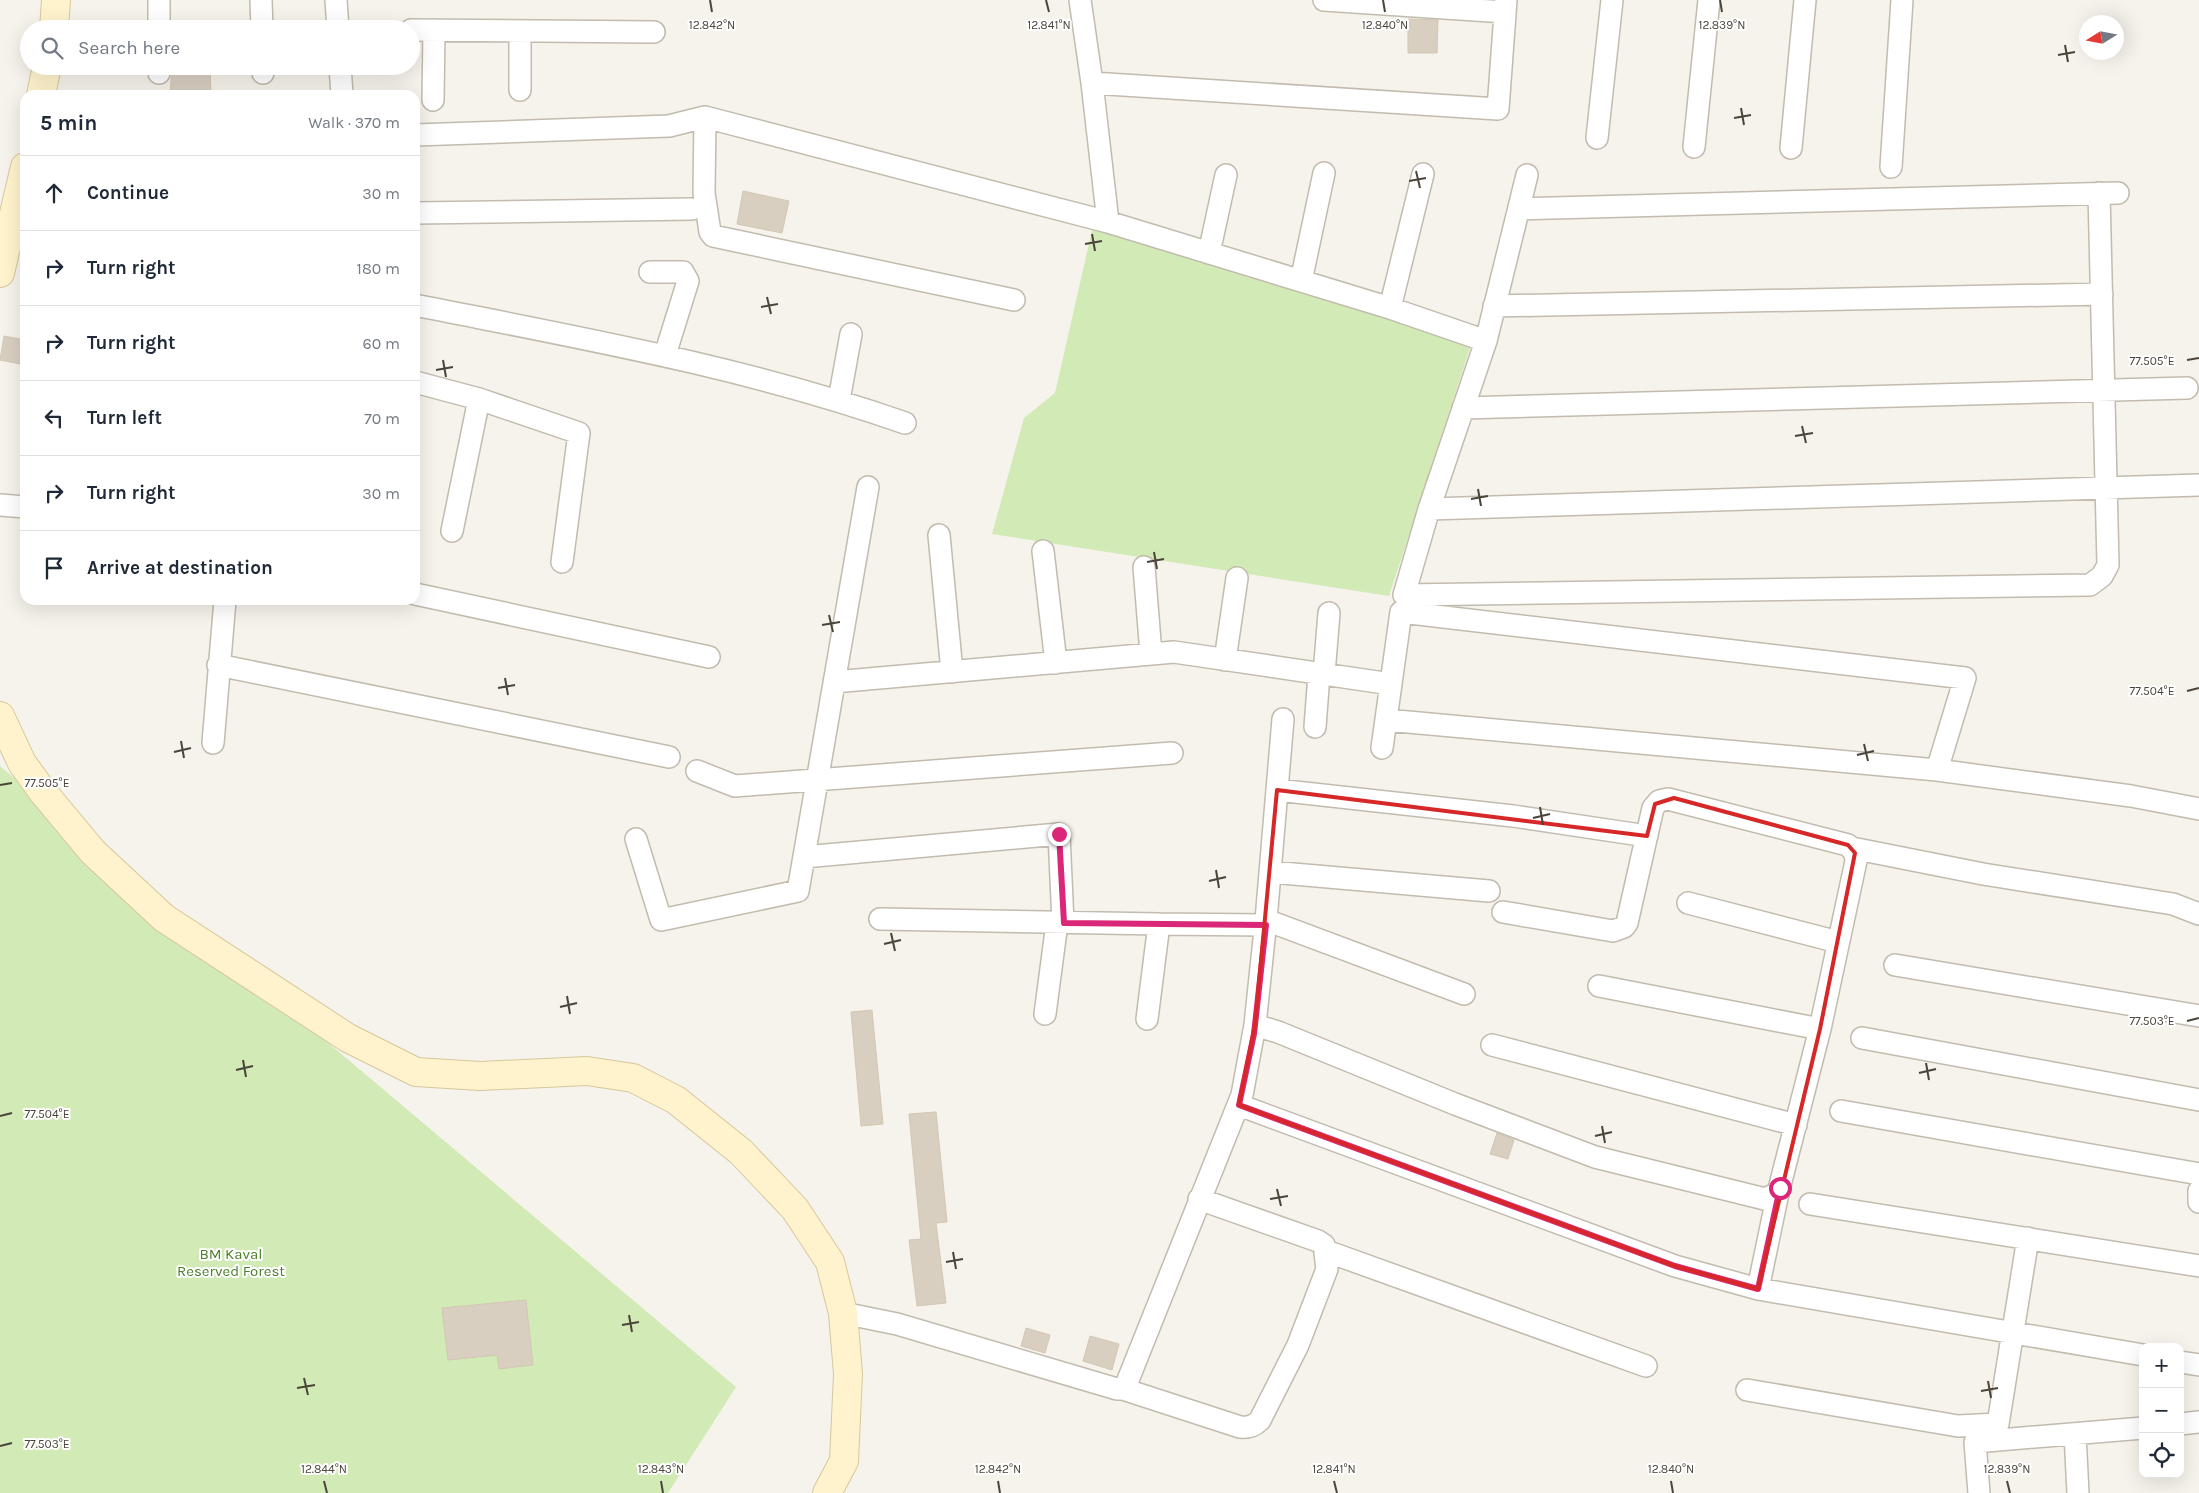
<!DOCTYPE html>
<html lang="en">
<head>
<meta charset="utf-8">
<style>
	body { margin:0; font-family:Karla,sans-serif; background:#f2f2f3; color:#1f2937 }
	.controls { position:absolute; right:15px; bottom:15px; display:grid; overflow:hidden; border-radius:10px; box-shadow:0 5px 20px #0002 }
	.controls button { width:45px; height:45px; display:grid; place-items:center; padding:0; border:0; border-bottom:1px solid #e0e1e3; background:#fff; color:#1f2937; font:25px sans-serif }
	.compass { position:absolute; left:2079px; top:15px; width:45px; height:45px; border-radius:50%; background:#fff; box-shadow:0 5px 20px #0002; rotate:259deg }
	.stop { position:absolute; width:15px; height:15px; margin:-11px; border:4px solid #db2777; border-radius:50%; background:#fff }
	.stop.end { background:#db2777; border-color:#fff; box-shadow:0 1px 5px #0008 }
	.list { margin:0; padding:0; list-style:none }
	h2 { display:flex; justify-content:space-between; align-items:center; height:65px; margin:0; padding:0 20px; font-size:21px }
	h2 small { font-size:16px; font-weight:400; color:#747a83 }
	.list li { display:grid; grid-template-columns:32px 1fr auto; gap:15px; align-items:center; box-sizing:border-box; height:75px; padding:0 20px; border-top:1px solid #e0e1e3 }
	.list b { display:block; font-size:19px; white-space:nowrap }
	.list em { font-size:16px; font-style:normal; color:#747a83 }
	.icon { flex:none; width:28px; height:28px; fill:none; stroke:currentColor; stroke-width:2; stroke-linecap:round; stroke-linejoin:round }
	.map { position:relative; flex:none; width:2199px; height:1493px; overflow:hidden }
	.search { position:absolute; background:#fff; box-shadow:0 5px 20px #0002; left:20px; top:20px; width:400px; height:55px; display:flex; align-items:center; gap:12px; box-sizing:border-box; padding:0 18px; border-radius:28px; color:#747a83; font-size:19px }
	.panel { position:absolute; background:#fff; box-shadow:0 5px 20px #0002; left:20px; top:90px; width:400px; height:515px; border-radius:15px }
	.map>svg:first-child { display:block }
</style>
</head>
<body>
<div class="map">
<svg width="2199" height="1493" viewBox="0 0 2199 1493">
	<rect width="100%" height="100%" fill="#f6f3ec"/>
	<path fill="#d2eab5" d="M 1093,226 L 1471,345 L 1389,596 L 992,534 L 1024,418 L 1055,393 Z
		M 0,766 L 736,1387 L 668,1493 L 0,1493 Z"/>
	<path fill="#d8cfc1" stroke="#d3c7b4" d="M 1408,19 L 1438,20 L 1437,53 L 1408,53 Z
		M 172,66 L 210,66 L 211,95 L 170,95 Z
		M 743,191 L 789,201 L 782,233 L 737,224 Z
		M 4,336 L 25,340 L 25,365 L 0,360 Z
		M 872,1010 L 883,1124 L 861,1126 L 851,1012 Z
		M 936,1112 L 947,1222 L 936,1223 L 946,1303 L 917,1306 L 909,1240 L 921,1239 L 909,1114 Z
		M 1497,1133 L 1514,1140 L 1508,1159 L 1490,1154 Z
		M 526,1300 L 533,1365 L 499,1369 L 497,1355 L 448,1360 L 442,1308 Z
		M 1026,1328 L 1050,1335 L 1045,1353 L 1021,1346 Z
		M 1090,1336 L 1119,1344 L 1112,1370 L 1083,1361 Z"/>
	<g fill="none" stroke-linecap="round" stroke-linejoin="round">
		<defs>
			<path id="minor" d="M 261,0 L 262,29
				M 336,0 L 338,29
				M 1080,0 L 1092,83 L 1108,222
				M 1324,0 L 1505,12
				M 159,29 L 159,0
				M 411,30 L 654,32
				M 520,31 L 520,90
				M 263,66 L 263,73
				M 340,66 L 342,95
				M 159,73 L 159,66
				M 1092,83 L 1498,109 L 1506,0
				M 433,100 L 434,30
				M 705,117 L 704,193 L 710,232 L 713,236 L 1014,300
				M 415,135 L 669,126 L 705,117 L 1108,222 L 1390,308 L 1486,341 L 1527,175
				M 1597,138 L 1612,0
				M 1694,147 L 1709,0
				M 1791,148 L 1805,0
				M 1891,167 L 1902,0
				M 1519,209 L 2118,193
				M 415,213 L 692,209
				M 1209,253 L 1226,175
				M 650,272 L 683,272 L 688,281 L 665,355
				M 1301,281 L 1324,173
				M 415,305 C 580,338 746,367 905,423
				M 1494,306 L 2102,294
				M 1390,308 L 1423,174
				M 1486,341 L 1429,509 L 1404,595 L 2090,585 L 2102,576 L 2108,565 L 2099,193
				M 415,382 L 479,399 L 579,433 L 562,562
				M 839,400 L 851,334
				M 1463,408 L 2187,388
				M 0,505 L 25,507
				M 1429,509 L 2199,485
				M 452,531 L 479,399
				M 939,535 L 952,672
				M 1043,551 L 1056,663
				M 1144,567 L 1151,654
				M 415,594 L 709,657
				M 1225,660 L 1237,578
				M 218,665 L 669,757
				M 1324,674 L 1329,613
				M 834,682 L 1174,652 L 1391,684
				M 1315,727 L 1319,674
				M 213,743 L 225,600
				M 1382,748 L 1401,612 L 1965,678 L 1937,770 L 1386,720
				M 1937,770 L 2131,796 L 2199,809
				M 697,771 L 735,786 L 1172,753
				M 1277,790 L 1513,816 L 1647,836
				M 636,839 L 661,920 L 798,891 L 868,487
				M 1852,848 L 1983,874 L 2173,904 L 2199,914
				M 804,857 L 1059,834 L 1063,923
				M 1270,872 L 1489,891
				M 1688,903 L 1838,942
				M 880,919 L 1159,924
				M 1266,920 L 1464,994
				M 1895,965 L 2199,1016
				M 1599,986 L 1820,1029
				M 1045,1014 L 1057,923
				M 1147,1019 L 1159,924 L 1266,925
				M 1255,1025 L 1278,1032 L 1455,1104 L 1595,1157 L 1765,1199 L 1778,1193 L 1820,1029 L 1856,861 L 1855,853 L 1848,845 L 1668,799 L 1659,801 L 1653,808 L 1627,923 L 1624,927 L 1613,931 L 1503,912
				M 1862,1038 L 2199,1100
				M 1492,1045 L 1796,1125
				M 1239,1105 L 1675,1266 L 1758,1289 L 2143,1355
				M 1841,1111 L 2199,1174
				M 2199,1191 L 2199,1202
				M 1810,1204 L 2199,1266
				M 1326,1251 L 1646,1366
				M 1758,1289 L 1778,1193
				M 843,1313 L 897,1324 L 1117,1389 L 1123,1389 L 1126,1385 L 1242,1095 L 1255,1025 L 1266,920 L 1283,719
				M 2180,1362 L 2199,1365
				M 1123,1389 L 1240,1427 C 1249,1428 1254,1426 1260,1420 L 1298,1345 L 1327,1269 L 1324,1245 L 1318,1241 L 1199,1199
				M 1747,1390 L 1958,1426 L 1998,1424 L 2028,1238
				M 2180,1424 L 2199,1422
				M 2075,1434 L 2078,1493
				M 1979,1493 L 1975,1442 L 2143,1428"/>
			<path id="secondary" d="M 54,29 L 56,0
				M 41,95 L 47,66
				M 0,273 L 25,167
				M 0,716 L 22,763 L 43,792 L 93,852 L 164,918 L 348,1038 L 416,1072 L 480,1076 L 587,1071 L 633,1078 L 676,1100 L 741,1152 L 795,1209 L 830,1262 L 843,1313 L 848,1374 L 844,1461 L 827,1493"/>
		</defs>
		<use href="#minor" stroke="#c2bbae" stroke-width="24"/>
		<use href="#secondary" stroke="#d6c79b" stroke-width="30"/>
		<use href="#minor" stroke="#fff" stroke-width="21"/>
		<use href="#secondary" stroke="#fff3cd" stroke-width="28"/>
	</g>
	<g fill="none" stroke-linecap="round" stroke-linejoin="round">
		<path stroke="#db2777" stroke-width="6" d="M 1059,834 L 1064,923 L 1266,925 L 1254,1034 L 1239,1105 L 1675,1266 L 1758,1289 L 1780,1188"/>
	</g>
	<path fill="none" stroke="#d62828" stroke-width="4" stroke-linejoin="round" d="M 1277,790 L 1647,836 L 1655,804 L 1674,798 L 1848,845 L 1855,853 L 1820,1029 L 1758,1289 L 1675,1266 L 1239,1105 L 1255,1025 Z"/>
	<path fill="none" stroke="#4b4439" stroke-width="2" d="M 710,0 L 712,12M 1046,0 L 1049,12M 1383,0 L 1385,12M 1720,0 L 1722,12M 2065,45 L 2068,62M 2058,55 L 2075,52M 1741,108 L 1744,125M 1734,118 L 1751,115M 1416,171 L 1420,188M 1409,181 L 1426,178M 1092,234 L 1095,251M 1085,244 L 1102,241M 767,297 L 771,314M 761,307 L 778,304M 443,360 L 446,377M 2187,360 L 2199,358M 436,370 L 453,367M 1802,426 L 1806,443M 1795,436 L 1813,433M 1478,489 L 1481,506M 1471,499 L 1488,496M 1154,552 L 1157,569M 1147,562 L 1164,559M 829,615 L 833,632M 822,625 L 840,622M 505,678 L 508,695M 498,688 L 515,685M 2187,691 L 2199,688M 181,741 L 184,758M 1864,744 L 1868,761M 174,752 L 191,748M 1857,755 L 1874,751M 0,785 L 12,783M 1540,807 L 1543,825M 1533,818 L 1550,814M 1216,870 L 1219,888M 1209,881 L 1226,877M 891,933 L 895,951M 884,944 L 901,940M 567,996 L 570,1014M 560,1007 L 577,1003M 2187,1021 L 2199,1018M 243,1060 L 246,1077M 1926,1063 L 1929,1080M 236,1070 L 253,1066M 1919,1073 L 1936,1069M 0,1116 L 12,1113M 1602,1126 L 1605,1143M 1595,1136 L 1612,1132M 1277,1189 L 1281,1206M 1270,1199 L 1288,1196M 953,1252 L 956,1269M 946,1262 L 963,1259M 629,1315 L 632,1332M 622,1325 L 639,1322M 304,1378 L 308,1395M 1988,1381 L 1991,1398M 297,1388 L 315,1385M 1981,1391 L 1998,1388M 0,1446 L 12,1443M 324,1481 L 327,1493M 661,1481 L 663,1493M 998,1481 L 1000,1493M 1334,1481 L 1337,1493M 1671,1481 L 1673,1493M 2007,1481 L 2010,1493"/>
	<g text-anchor="middle" stroke-width="4" stroke-linejoin="round" paint-order="stroke">
		<g font-size="15" fill="#4a7f2a" stroke="#fff">
			<text x="231" y="1259">BM Kaval<tspan x="231" dy="17">Reserved Forest</tspan></text>
		</g>
	</g>
	<g font-size="12" text-anchor="middle" fill="#4b4439" stroke="#fff" stroke-width="4" stroke-linejoin="round" paint-order="stroke">
		<text x="712" y="29">12.842°N</text>
		<text x="1049" y="29">12.841°N</text>
		<text x="1385" y="29">12.840°N</text>
		<text x="1722" y="29">12.839°N</text>
		<text x="2152" y="365">77.505°E</text>
		<text x="2152" y="695">77.504°E</text>
		<text x="47" y="787">77.505°E</text>
		<text x="2152" y="1025">77.503°E</text>
		<text x="47" y="1118">77.504°E</text>
		<text x="47" y="1448">77.503°E</text>
		<text x="324" y="1473">12.844°N</text>
		<text x="661" y="1473">12.843°N</text>
		<text x="998" y="1473">12.842°N</text>
		<text x="1334" y="1473">12.841°N</text>
		<text x="1671" y="1473">12.840°N</text>
		<text x="2007" y="1473">12.839°N</text>
	</g>
</svg>
<div class="controls">
<button>+</button>
<button>−</button>
<button><svg class="icon" aria-label="locate" viewBox="0 0 24 24"><circle cx="12" cy="12" r="6"/><path d="M12 2v4M12 18v4M2 12h4M18 12h4"/></svg></button>
</div>
<svg class="compass" viewBox="-18 -18 36 36"><path d="M0-13l5 13h-10z" fill="#e53935"/><path d="M0 13l5-13h-10z" fill="#747a83"/></svg>
<div class="stop" style="left:1780px;top:1188px"></div>
<div class="stop end" style="left:1059px;top:834px"></div>
<div class="search"><svg class="icon" aria-label="search" viewBox="0 0 24 24"><circle cx="10" cy="10" r="6"/><path d="M15 15l6 6"/></svg>Search here</div>
<section class="panel">
<h2>5 min<small>Walk · 370 m</small></h2>
<ul class="list">
<li><svg class="icon" aria-label="ahead" viewBox="0 0 24 24"><path d="M12 20V5M6 11l6-6 6 6"/></svg><div><b>Continue</b></div><em>30 m</em></li>
<li><svg class="icon" aria-label="right" viewBox="0 0 24 24"><path d="M7 20v-9h11M14 6l5 5-5 5"/></svg><div><b>Turn right</b></div><em>180 m</em></li>
<li><svg class="icon" aria-label="right" viewBox="0 0 24 24"><path d="M7 20v-9h11M14 6l5 5-5 5"/></svg><div><b>Turn right</b></div><em>60 m</em></li>
<li><svg class="icon" aria-label="left" viewBox="0 0 24 24"><path d="M17 20v-9H6M10 6l-5 5 5 5"/></svg><div><b>Turn left</b></div><em>70 m</em></li>
<li><svg class="icon" aria-label="right" viewBox="0 0 24 24"><path d="M7 20v-9h11M14 6l5 5-5 5"/></svg><div><b>Turn right</b></div><em>30 m</em></li>
<li><svg class="icon" aria-label="arrive" viewBox="0 0 24 24"><path d="M6 21V4h12l-3 4 3 4H6"/></svg><div><b>Arrive at destination</b></div></li>
</ul>
</section>
</div>
</body>
</html>
